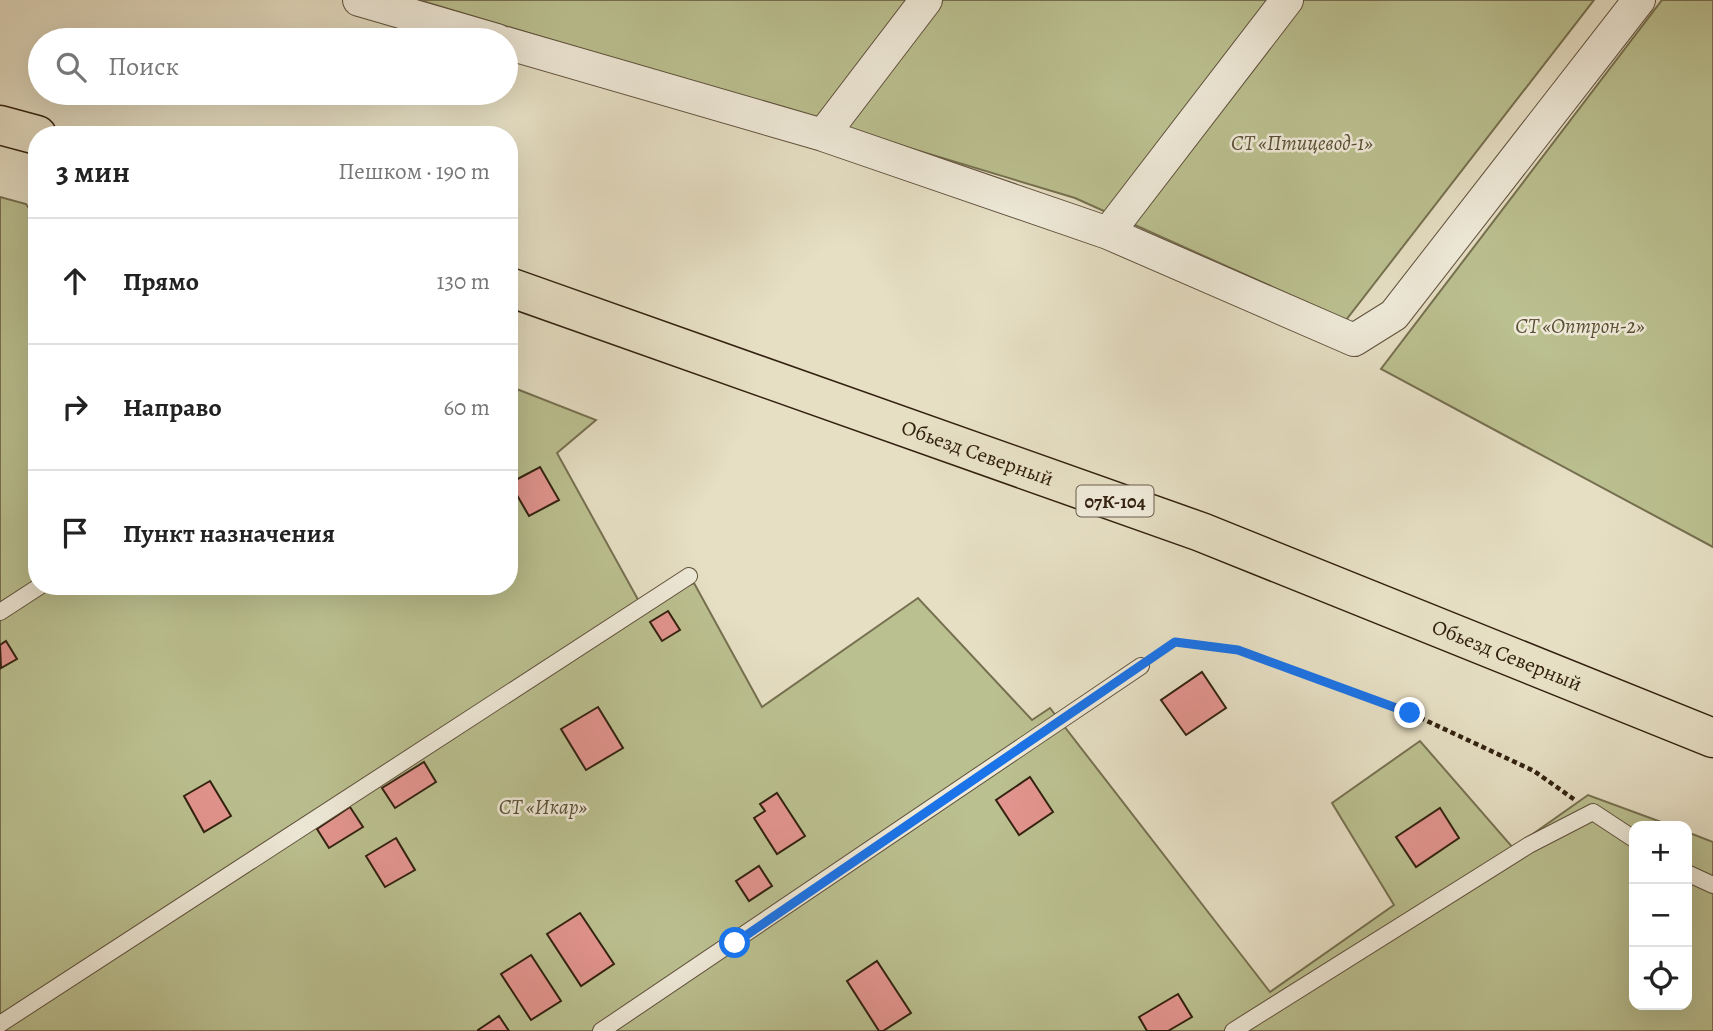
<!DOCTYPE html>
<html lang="ru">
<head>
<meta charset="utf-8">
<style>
	body { margin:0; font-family:Alegreya,serif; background:#f6f6f6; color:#222 }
	.controls { position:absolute; right:21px; bottom:21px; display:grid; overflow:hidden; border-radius:14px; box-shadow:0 7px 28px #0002 }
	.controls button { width:63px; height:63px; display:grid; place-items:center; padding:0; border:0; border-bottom:2px solid #e0e0e0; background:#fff; color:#222; font:35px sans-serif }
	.stop { position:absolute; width:21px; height:21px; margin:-16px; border:5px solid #1a73e8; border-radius:50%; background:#fff }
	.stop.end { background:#1a73e8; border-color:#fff; box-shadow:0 2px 7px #0008 }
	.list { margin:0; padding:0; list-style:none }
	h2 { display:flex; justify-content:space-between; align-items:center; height:91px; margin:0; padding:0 28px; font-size:30px }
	h2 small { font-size:23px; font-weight:400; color:#767676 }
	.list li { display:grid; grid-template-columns:46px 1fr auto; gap:21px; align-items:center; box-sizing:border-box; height:126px; padding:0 28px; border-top:2px solid #e0e0e0 }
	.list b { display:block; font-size:26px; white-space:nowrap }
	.list em { font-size:23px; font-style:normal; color:#767676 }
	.icon { flex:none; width:38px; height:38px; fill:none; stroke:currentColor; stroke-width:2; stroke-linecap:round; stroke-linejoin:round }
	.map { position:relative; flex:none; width:1713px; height:1031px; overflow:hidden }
	.search { position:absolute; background:#fff; box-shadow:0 7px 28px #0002; left:28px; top:28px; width:490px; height:77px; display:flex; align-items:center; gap:18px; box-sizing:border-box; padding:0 24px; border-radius:38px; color:#767676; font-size:26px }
	.panel { position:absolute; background:#fff; box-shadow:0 7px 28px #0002; left:28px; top:126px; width:490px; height:469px; border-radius:28px }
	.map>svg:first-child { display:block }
</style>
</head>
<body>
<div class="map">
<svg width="1713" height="1031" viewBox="0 0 1713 1031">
	<rect width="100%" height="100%" fill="#e6dfc4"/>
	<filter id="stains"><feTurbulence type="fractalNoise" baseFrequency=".00286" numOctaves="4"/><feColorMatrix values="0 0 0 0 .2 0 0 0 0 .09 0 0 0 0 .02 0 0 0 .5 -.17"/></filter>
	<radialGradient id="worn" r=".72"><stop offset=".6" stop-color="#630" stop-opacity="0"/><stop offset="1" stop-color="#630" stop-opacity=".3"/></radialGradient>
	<path fill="#bbc090" stroke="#767050" stroke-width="2" d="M 419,0 L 1594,0 L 1346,320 L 1075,198 Z
		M 1662,0 L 1713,0 L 1713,547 L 1381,369 Z
		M 0,197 L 26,204 L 37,220 L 37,586 L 509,586 L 509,386 L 596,420 L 557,453 L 641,605 L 694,583 L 762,707 L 918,598 L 1032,720 L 1050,708 L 1270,992 L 1394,905 L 1332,803 L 1420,741 L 1513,848 L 1588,795 L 1672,826 L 1634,826 L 1634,1005 L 1687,1005 L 1687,832 L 1713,842 L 1713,1031 L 0,1031 Z"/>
	<path fill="#e3958f" stroke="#32210f" stroke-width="2" d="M 540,467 L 559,500 L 529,516 L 510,483 Z
		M 668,611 L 680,630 L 662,641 L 650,622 Z
		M 6,641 L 17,659 L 1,668 L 0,645 Z
		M 1202,672 L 1226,708 L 1186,735 L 1161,700 Z
		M 598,707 L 623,748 L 586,770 L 561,729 Z
		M 424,762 L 436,782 L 395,808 L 382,788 Z
		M 1030,777 L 1053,812 L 1019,835 L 996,800 Z
		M 210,781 L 231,816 L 204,832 L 184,796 Z
		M 777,793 L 805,836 L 777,854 L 754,818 L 765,811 L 760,804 Z
		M 350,807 L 363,827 L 329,848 L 317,829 Z
		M 1440,808 L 1459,838 L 1416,867 L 1396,837 Z
		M 396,838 L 415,870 L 385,887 L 366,856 Z
		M 759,866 L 772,886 L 749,901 L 736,881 Z
		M 580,913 L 614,964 L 581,986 L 547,934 Z
		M 531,955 L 561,1001 L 531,1020 L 501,974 Z
		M 877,961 L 911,1013 L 883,1031 L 879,1031 L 847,981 Z
		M 1178,994 L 1192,1017 L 1168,1031 L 1147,1031 L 1139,1017 Z
		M 499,1016 L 509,1031 L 478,1031 L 478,1030 Z"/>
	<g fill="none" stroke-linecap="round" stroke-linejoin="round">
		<defs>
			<path id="lane" d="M 0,612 L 40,586
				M 1687,873 L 1713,885
				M 0,1024 L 689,576
				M 601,1031 L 1141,666
				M 1233,1031 L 1529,845 L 1593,812 L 1634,839"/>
			<path id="street" d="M 359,0 L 497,40
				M 506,43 L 823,135 L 1108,233 L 1354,340 L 1394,315 L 1639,0
				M 823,135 L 926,0
				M 1108,233 L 1287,0"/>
			<g id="highway">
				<path d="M 0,125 L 37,135"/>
				<path id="s1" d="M 509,287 L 1201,532 L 1713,738"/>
			</g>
		</defs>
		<use href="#lane" stroke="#5f503c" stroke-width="18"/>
		<use href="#street" stroke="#5f503c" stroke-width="34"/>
		<use href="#highway" stroke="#32210f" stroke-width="41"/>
		<path stroke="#32210f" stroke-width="4.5" stroke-dasharray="5 3.5" stroke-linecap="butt" d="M 1156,655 L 1175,642 L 1238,650 L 1410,713 L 1534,771 L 1575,800"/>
		<use href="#lane" stroke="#efead9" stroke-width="16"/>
		<use href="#street" stroke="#efead9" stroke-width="32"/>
		<use href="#highway" stroke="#e6dfc4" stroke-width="38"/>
	</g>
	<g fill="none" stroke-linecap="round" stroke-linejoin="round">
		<path stroke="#1a73e8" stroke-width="9" d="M 735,943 L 1175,642 L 1238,650 L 1410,713"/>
	</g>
	<g text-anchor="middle" stroke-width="5" stroke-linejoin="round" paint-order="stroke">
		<rect fill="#efead9" stroke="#6b5d4c" stroke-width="2" x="1076.5" y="485.5" width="77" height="31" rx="5"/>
		<g font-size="19" font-weight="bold" fill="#32210f">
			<text x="1115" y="508">07К-104</text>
		</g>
		<g font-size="21" font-style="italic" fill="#5b5136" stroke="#efead9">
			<text x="1302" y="150">СТ «Птицевод-1»</text>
			<text x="1580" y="333">СТ «Оптрон-2»</text>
			<text x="543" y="814">СТ «Икар»</text>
		</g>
		<g font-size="21" fill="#32210f" stroke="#efead9">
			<text dy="7" stroke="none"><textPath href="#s1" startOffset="497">Обьезд Северный</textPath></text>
			<text dy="7" stroke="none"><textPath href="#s1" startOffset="1064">Обьезд Северный</textPath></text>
		</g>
	</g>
	<rect width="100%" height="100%" filter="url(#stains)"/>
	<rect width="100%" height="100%" fill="url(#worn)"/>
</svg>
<div class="controls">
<button>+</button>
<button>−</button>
<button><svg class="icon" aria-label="locate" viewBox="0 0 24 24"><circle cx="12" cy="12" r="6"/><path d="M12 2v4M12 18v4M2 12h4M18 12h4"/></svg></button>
</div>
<div class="stop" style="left:735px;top:943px"></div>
<div class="stop end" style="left:1410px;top:713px"></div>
<div class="search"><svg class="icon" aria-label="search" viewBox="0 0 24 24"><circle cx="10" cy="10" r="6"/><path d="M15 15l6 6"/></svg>Поиск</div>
<section class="panel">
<h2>3 мин<small>Пешком · 190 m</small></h2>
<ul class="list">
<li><svg class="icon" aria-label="ahead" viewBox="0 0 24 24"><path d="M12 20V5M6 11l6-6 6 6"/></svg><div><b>Прямо</b></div><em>130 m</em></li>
<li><svg class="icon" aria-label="right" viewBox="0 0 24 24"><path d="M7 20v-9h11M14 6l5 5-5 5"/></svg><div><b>Направо</b></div><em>60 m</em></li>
<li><svg class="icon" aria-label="arrive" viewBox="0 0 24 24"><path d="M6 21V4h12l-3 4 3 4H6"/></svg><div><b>Пункт назначения</b></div></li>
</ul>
</section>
</div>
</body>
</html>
